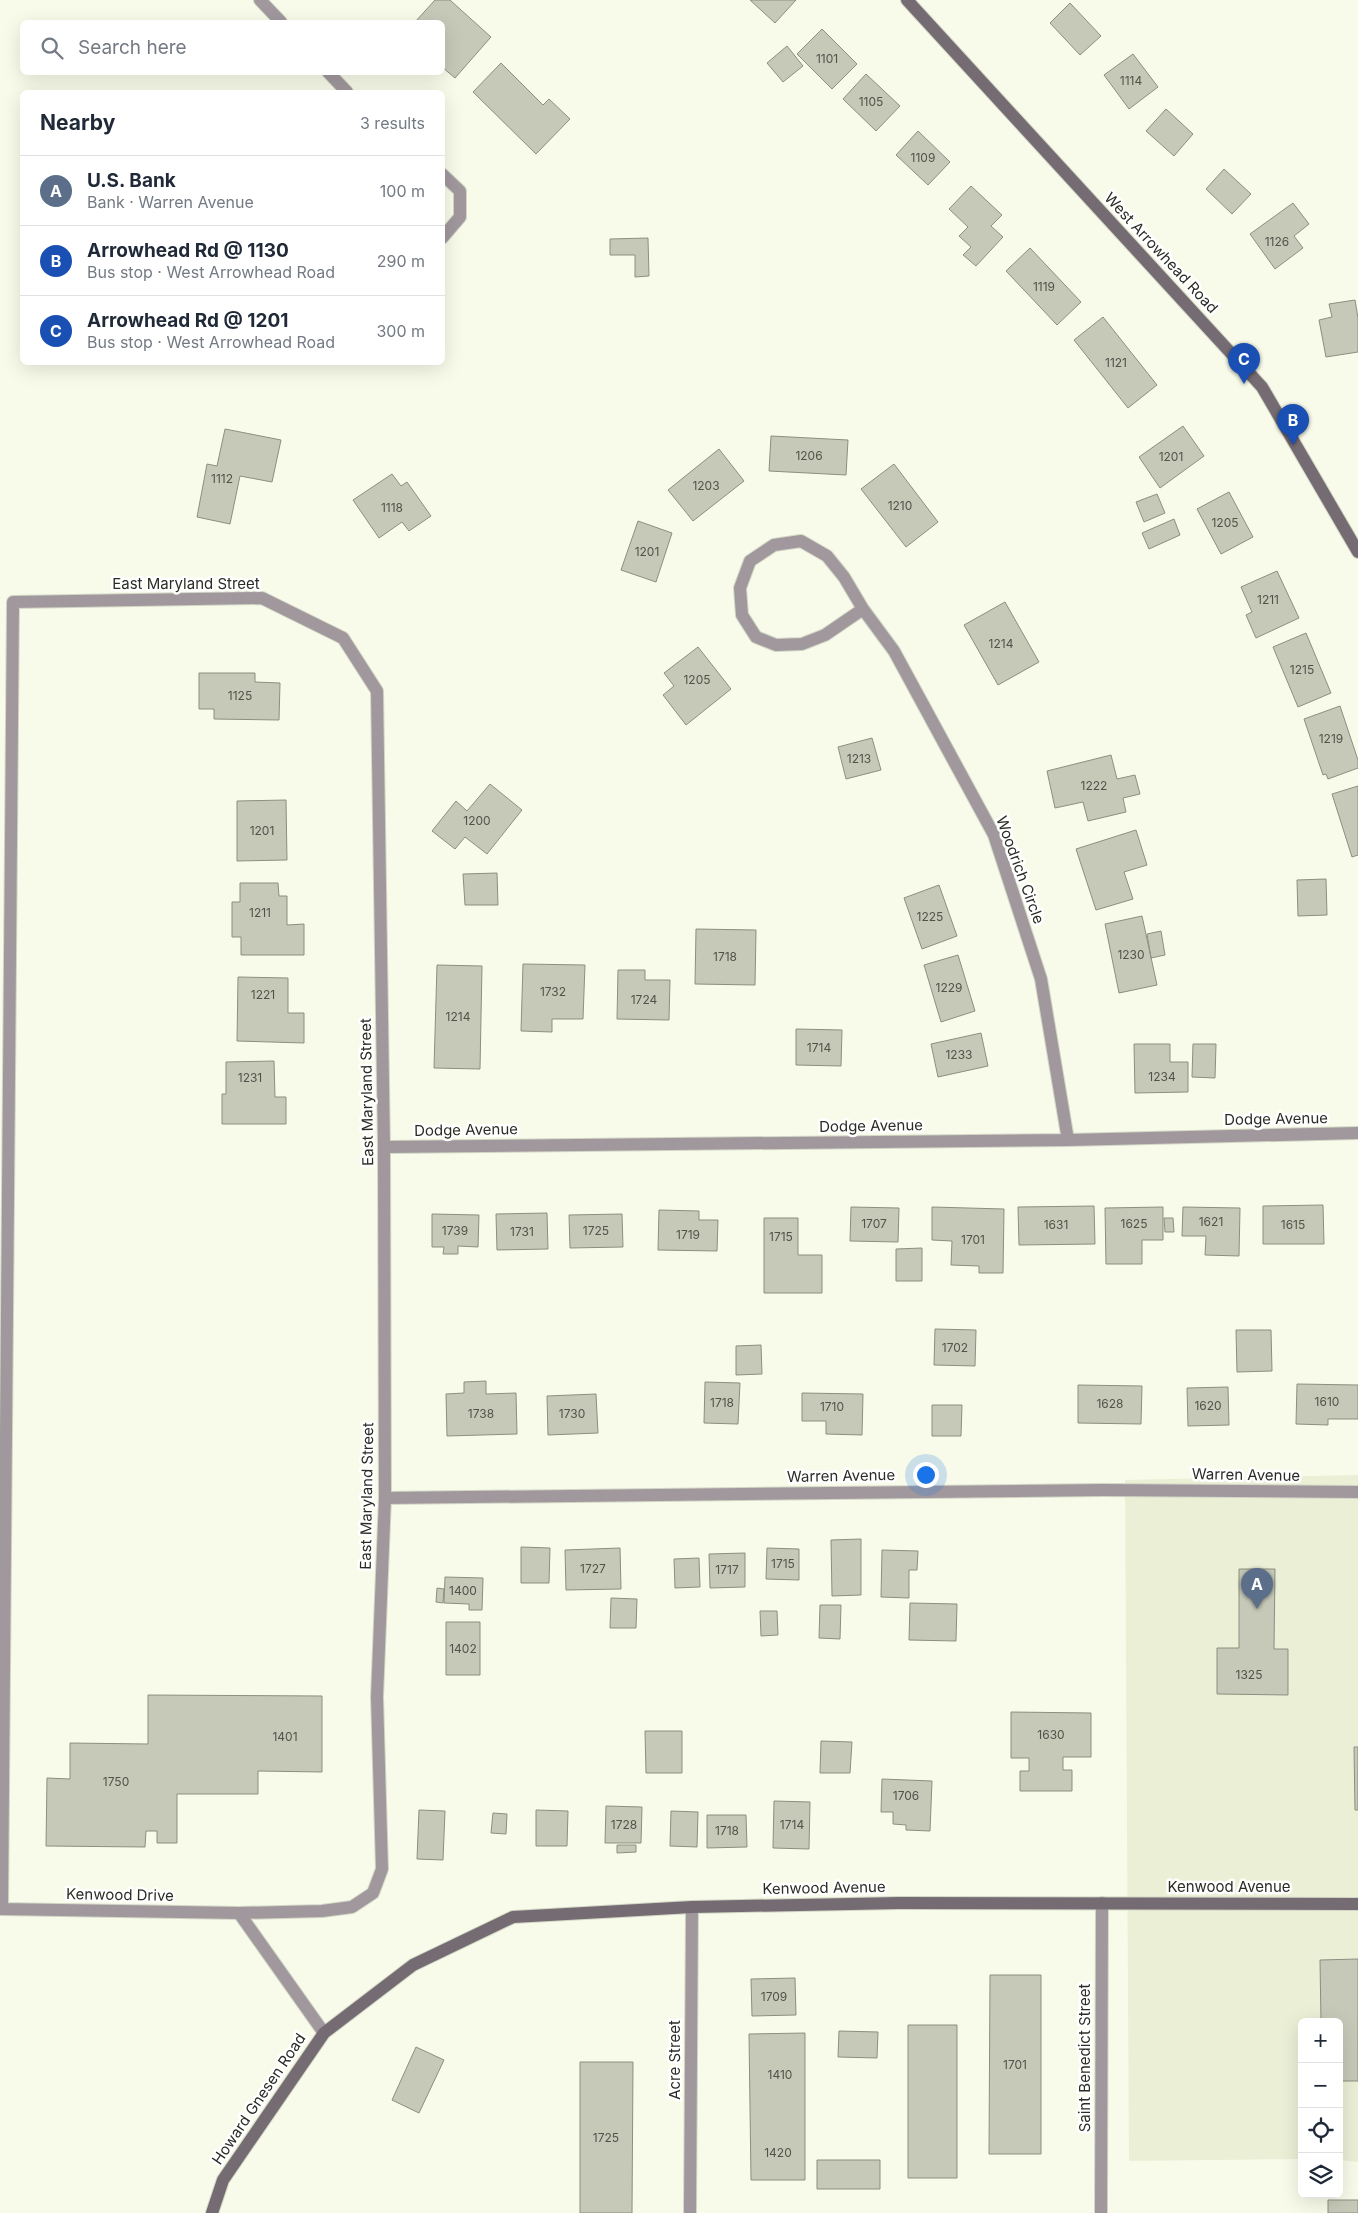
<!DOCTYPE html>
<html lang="en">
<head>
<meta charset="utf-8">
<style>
	body { margin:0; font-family:Inter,sans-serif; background:#f2f2f3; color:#1f2937 }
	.controls { position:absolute; right:15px; bottom:15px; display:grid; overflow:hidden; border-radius:8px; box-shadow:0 5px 20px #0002 }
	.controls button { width:45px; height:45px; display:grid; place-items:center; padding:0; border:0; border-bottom:1px solid #e0e1e3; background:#fff; color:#1f2937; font:25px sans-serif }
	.you { position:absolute; left:925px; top:1474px; width:18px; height:18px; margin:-12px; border:4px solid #fff; border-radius:50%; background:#1a73e8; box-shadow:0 0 0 8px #1a73e833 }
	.badge { display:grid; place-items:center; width:32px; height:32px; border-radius:50%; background:#db2777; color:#fff; font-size:16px; font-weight:700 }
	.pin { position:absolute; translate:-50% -41px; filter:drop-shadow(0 1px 2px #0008) }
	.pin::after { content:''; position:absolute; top:26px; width:18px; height:15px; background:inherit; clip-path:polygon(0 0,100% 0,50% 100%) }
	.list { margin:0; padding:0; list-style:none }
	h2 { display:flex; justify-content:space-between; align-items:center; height:65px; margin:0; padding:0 20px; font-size:21px }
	h2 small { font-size:16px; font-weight:400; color:#747a83 }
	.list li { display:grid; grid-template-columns:32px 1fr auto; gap:15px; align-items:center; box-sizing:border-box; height:70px; padding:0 20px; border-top:1px solid #e0e1e3 }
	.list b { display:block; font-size:19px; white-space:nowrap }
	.list p { margin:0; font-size:16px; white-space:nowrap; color:#747a83 }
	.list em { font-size:16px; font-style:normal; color:#747a83 }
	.icon { flex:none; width:28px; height:28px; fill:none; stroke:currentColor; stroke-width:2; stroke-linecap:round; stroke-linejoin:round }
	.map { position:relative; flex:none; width:1358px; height:2213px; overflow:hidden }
	.search { position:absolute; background:#fff; box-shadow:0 5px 20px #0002; left:20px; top:20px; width:425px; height:55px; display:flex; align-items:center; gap:12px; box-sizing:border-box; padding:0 18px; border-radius:8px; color:#747a83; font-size:19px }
	.panel { position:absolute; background:#fff; box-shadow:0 5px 20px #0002; left:20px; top:90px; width:425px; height:275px; border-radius:8px }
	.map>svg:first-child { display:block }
</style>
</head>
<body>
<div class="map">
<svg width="1358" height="2213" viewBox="0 0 1358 2213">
	<rect width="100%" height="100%" fill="#f8fbe9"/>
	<path fill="#ebefd6" d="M 1358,1475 L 1358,2162 L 1339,2160 L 1339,2022 L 1302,2022 L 1302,2159 L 1129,2161 L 1125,1480 Z"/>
	<path fill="#c6c9b8" stroke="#8c8f80" d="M 435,0 L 450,0 L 491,37 L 455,78 L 442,67 L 442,22 L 415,22 Z
		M 750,0 L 796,0 L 775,23 Z
		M 1070,3 L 1101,36 L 1080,55 L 1050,23 Z
		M 822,29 L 857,64 L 832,89 L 797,54 Z
		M 787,46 L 803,66 L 783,82 L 767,63 Z
		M 1133,54 L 1158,87 L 1129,109 L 1104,75 Z
		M 501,63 L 543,105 L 549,99 L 570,119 L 536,154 L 473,92 Z
		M 866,74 L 900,106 L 876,131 L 843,99 Z
		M 1166,109 L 1193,134 L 1174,156 L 1146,131 Z
		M 918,131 L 950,162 L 928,185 L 896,155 Z
		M 1224,169 L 1251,194 L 1232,214 L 1206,189 Z
		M 971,186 L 1002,215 L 991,226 L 1003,237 L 976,266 L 963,255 L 971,247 L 959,236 L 968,227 L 949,209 Z
		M 1293,203 L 1309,224 L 1294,236 L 1303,248 L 1275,269 L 1250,234 Z
		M 648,238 L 649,276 L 635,277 L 635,255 L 610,255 L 610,239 Z
		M 1030,248 L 1081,302 L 1057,325 L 1006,271 Z
		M 1355,300 L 1358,318 L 1358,352 L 1326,357 L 1319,320 L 1332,317 L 1329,304 Z
		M 1103,317 L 1157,385 L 1128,408 L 1074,340 Z
		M 1183,426 L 1204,456 L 1160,488 L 1139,457 Z
		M 225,429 L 281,440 L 272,482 L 240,476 L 230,524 L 197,517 L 207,464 L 217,466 Z
		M 771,436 L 848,440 L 846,475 L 769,471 Z
		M 719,449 L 744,481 L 693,521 L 668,490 Z
		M 894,464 L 938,522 L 906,547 L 861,489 Z
		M 392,474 L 401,486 L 407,482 L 431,516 L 409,531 L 402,522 L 379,538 L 353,500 Z
		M 1229,492 L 1253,537 L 1221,554 L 1197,509 Z
		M 1157,494 L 1165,513 L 1144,522 L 1136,502 Z
		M 1174,519 L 1180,535 L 1149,549 L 1142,533 Z
		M 638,521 L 672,533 L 656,582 L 621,570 Z
		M 1277,571 L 1299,618 L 1256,638 L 1246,615 L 1252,612 L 1241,587 Z
		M 1005,602 L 1039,662 L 998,685 L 964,625 Z
		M 1306,633 L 1331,693 L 1298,707 L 1273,647 Z
		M 698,647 L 731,689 L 686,725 L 663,695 L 674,686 L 664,673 Z
		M 199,673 L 255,673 L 255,682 L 280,683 L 279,720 L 214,719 L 214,709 L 199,709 Z
		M 1340,706 L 1358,760 L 1358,768 L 1328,779 L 1326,774 L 1323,775 L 1304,719 Z
		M 872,738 L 881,770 L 846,779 L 838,747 Z
		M 1111,755 L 1117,779 L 1135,775 L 1140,794 L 1123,798 L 1126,812 L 1088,821 L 1083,802 L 1055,808 L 1047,771 Z
		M 490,784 L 522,810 L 487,854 L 465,837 L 455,849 L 432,831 L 456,801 L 467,811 Z
		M 1358,786 L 1358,855 L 1352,857 L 1332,794 Z
		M 286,800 L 287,860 L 237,861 L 237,801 Z
		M 1136,830 L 1147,865 L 1124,872 L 1133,899 L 1096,910 L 1076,849 Z
		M 497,873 L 498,905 L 465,905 L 463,874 Z
		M 1326,879 L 1327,915 L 1298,916 L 1297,880 Z
		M 240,883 L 278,883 L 279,896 L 287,896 L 287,925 L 304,924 L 304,955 L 241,955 L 241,937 L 232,937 L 232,902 L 240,902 Z
		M 939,885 L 957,936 L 922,949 L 904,898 Z
		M 1142,916 L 1157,985 L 1119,993 L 1105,924 Z
		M 696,929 L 756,930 L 755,985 L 695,984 Z
		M 1161,931 L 1165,955 L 1151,958 L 1147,934 Z
		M 958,955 L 975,1011 L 941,1022 L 924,965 Z
		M 523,964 L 585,965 L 583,1019 L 552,1019 L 552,1032 L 521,1031 Z
		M 437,965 L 482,966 L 480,1069 L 434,1068 Z
		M 618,970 L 645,970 L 645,980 L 670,980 L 669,1020 L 617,1019 Z
		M 238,977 L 288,978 L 288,1013 L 304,1013 L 304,1043 L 237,1041 Z
		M 796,1029 L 842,1030 L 841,1066 L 796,1065 Z
		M 981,1033 L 988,1066 L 938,1077 L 931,1044 Z
		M 1134,1044 L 1170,1044 L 1170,1062 L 1188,1062 L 1188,1092 L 1135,1093 Z
		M 1193,1044 L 1216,1044 L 1215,1078 L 1192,1077 Z
		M 274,1061 L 275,1097 L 286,1097 L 286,1124 L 222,1124 L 222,1094 L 226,1094 L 226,1062 Z
		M 1323,1205 L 1324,1244 L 1263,1244 L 1263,1206 Z
		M 1094,1206 L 1095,1244 L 1019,1245 L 1018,1207 Z
		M 851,1207 L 899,1208 L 898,1242 L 850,1241 Z
		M 932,1207 L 1004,1209 L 1003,1273 L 979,1273 L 979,1266 L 951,1265 L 952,1241 L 932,1240 Z
		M 1163,1207 L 1163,1240 L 1142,1240 L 1142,1264 L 1106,1264 L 1105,1208 Z
		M 1183,1207 L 1240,1208 L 1239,1256 L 1205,1255 L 1206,1236 L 1182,1236 Z
		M 659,1210 L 699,1211 L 699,1220 L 718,1220 L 717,1251 L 658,1250 Z
		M 547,1213 L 548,1249 L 497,1250 L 496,1214 Z
		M 432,1214 L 479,1215 L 478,1247 L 458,1246 L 458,1254 L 443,1254 L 444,1247 L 432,1247 Z
		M 622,1214 L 623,1247 L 570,1248 L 569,1215 Z
		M 764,1218 L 798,1218 L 798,1255 L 822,1255 L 822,1293 L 764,1293 Z
		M 1164,1218 L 1173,1218 L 1174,1232 L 1165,1232 Z
		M 922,1248 L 922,1281 L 896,1281 L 896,1249 Z
		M 935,1329 L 976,1330 L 975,1366 L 934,1365 Z
		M 1236,1330 L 1271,1330 L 1272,1371 L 1237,1372 Z
		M 761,1345 L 762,1374 L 736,1375 L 736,1346 Z
		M 486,1381 L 486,1394 L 516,1393 L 517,1434 L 447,1436 L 446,1394 L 464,1393 L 464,1382 Z
		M 705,1382 L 740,1383 L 738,1424 L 704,1423 Z
		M 1297,1384 L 1358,1385 L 1358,1419 L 1328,1419 L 1328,1425 L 1296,1424 Z
		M 1078,1385 L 1142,1386 L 1141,1424 L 1078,1423 Z
		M 1228,1387 L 1229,1425 L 1188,1426 L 1187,1388 Z
		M 802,1393 L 863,1394 L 862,1435 L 826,1434 L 826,1421 L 802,1421 Z
		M 596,1394 L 598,1433 L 548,1435 L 547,1396 Z
		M 932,1405 L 962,1405 L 961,1436 L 932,1436 Z
		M 861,1539 L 861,1595 L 832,1596 L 831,1540 Z
		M 521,1547 L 550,1548 L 549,1583 L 521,1583 Z
		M 620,1548 L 621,1589 L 566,1590 L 565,1550 Z
		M 767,1548 L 799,1549 L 799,1580 L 766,1579 Z
		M 882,1550 L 918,1551 L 917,1570 L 909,1570 L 909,1598 L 881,1597 Z
		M 745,1553 L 745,1587 L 710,1588 L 709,1554 Z
		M 699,1558 L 700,1587 L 675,1588 L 674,1559 Z
		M 1239,1569 L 1275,1569 L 1274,1649 L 1288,1649 L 1288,1695 L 1217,1694 L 1217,1648 L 1239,1648 Z
		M 445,1577 L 483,1578 L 482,1610 L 469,1610 L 469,1604 L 444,1603 Z
		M 437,1588 L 444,1589 L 443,1603 L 436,1602 Z
		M 611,1598 L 637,1599 L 636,1628 L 610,1628 Z
		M 910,1603 L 957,1604 L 956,1641 L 909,1640 Z
		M 820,1605 L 841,1605 L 840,1639 L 819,1638 Z
		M 760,1611 L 777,1611 L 778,1635 L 761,1636 Z
		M 446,1622 L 480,1622 L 480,1675 L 446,1675 Z
		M 148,1695 L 322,1696 L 322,1772 L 258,1771 L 258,1794 L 177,1794 L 177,1843 L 157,1843 L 157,1831 L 146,1831 L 145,1847 L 46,1846 L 47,1778 L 70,1779 L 70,1743 L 148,1744 Z
		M 1011,1712 L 1091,1713 L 1091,1757 L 1063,1757 L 1063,1770 L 1072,1770 L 1072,1791 L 1020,1791 L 1020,1771 L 1029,1771 L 1029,1758 L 1011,1758 Z
		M 645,1731 L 682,1731 L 682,1773 L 646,1773 Z
		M 821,1741 L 852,1742 L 850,1773 L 820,1773 Z
		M 1354,1747 L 1358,1747 L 1358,1810 L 1355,1810 Z
		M 882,1779 L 932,1781 L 930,1831 L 906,1830 L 906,1825 L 893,1824 L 893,1812 L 881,1812 Z
		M 774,1801 L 810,1802 L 809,1849 L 773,1848 Z
		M 606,1806 L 642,1807 L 641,1843 L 605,1843 Z
		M 419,1810 L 445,1811 L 443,1860 L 417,1859 Z
		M 536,1810 L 568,1811 L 567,1846 L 536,1846 Z
		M 671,1811 L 698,1812 L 697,1847 L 670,1846 Z
		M 493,1813 L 507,1814 L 506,1834 L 491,1833 Z
		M 707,1815 L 746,1815 L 747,1847 L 707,1848 Z
		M 617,1845 L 636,1845 L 636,1852 L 617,1853 Z
		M 1358,1959 L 1358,2081 L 1339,2081 L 1339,2022 L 1321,2022 L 1320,1960 Z
		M 990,1975 L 1041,1975 L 1041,2154 L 989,2154 Z
		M 795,1978 L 796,2015 L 752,2016 L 751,1979 Z
		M 908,2025 L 957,2025 L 957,2178 L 908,2178 Z
		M 839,2031 L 878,2032 L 877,2058 L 838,2057 Z
		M 805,2033 L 805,2180 L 751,2180 L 749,2034 Z
		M 416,2047 L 444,2060 L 419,2113 L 392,2100 Z
		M 580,2062 L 633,2062 L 632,2213 L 580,2213 Z
		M 817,2160 L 880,2160 L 880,2189 L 817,2189 Z
		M 1328,2200 L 1358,2200 L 1358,2213 L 1328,2213 Z"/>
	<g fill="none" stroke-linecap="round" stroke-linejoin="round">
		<defs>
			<path id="street" d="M 260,0 L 281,22
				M 328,72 L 347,92
				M 442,174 L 460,191 L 460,217 L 442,238
				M 863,609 L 825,635 L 802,644 L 776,645 L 756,637 L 742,615 L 740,588 L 750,561 L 774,545 L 801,541 L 827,556 L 844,577 L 863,609 L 894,651 L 994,835 L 1041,979 L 1068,1140
				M 384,1147 L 1068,1140 L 1358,1133
				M 385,1498 L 1103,1490 L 1358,1492
				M 0,1909 L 239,1913 L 324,2033
				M 2,1909 L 13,602 L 262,598 L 343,638 L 377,691 L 384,1147 L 385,1498 L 377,1697 L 382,1869 L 373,1893 L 352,1907 L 322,1911 L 239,1913
				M 690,2213 L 692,1907
				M 1101,2213 L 1102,1903"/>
			<path id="secondary" d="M 907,0 L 1262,387 L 1358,552
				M 212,2213 L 223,2180 L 324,2033 L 413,1965 L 513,1917 L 692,1907 L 899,1903 L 1358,1904"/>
		</defs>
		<use href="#street" stroke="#d3d6c6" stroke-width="14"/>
		<use href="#secondary" stroke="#d3d6c6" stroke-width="14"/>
		<use href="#street" stroke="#a0989d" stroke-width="12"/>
		<use href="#secondary" stroke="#756b72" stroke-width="12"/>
	</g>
	<g text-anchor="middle" stroke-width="5" stroke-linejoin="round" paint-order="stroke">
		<g font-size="12" fill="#51534a">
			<text x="827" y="63">1101</text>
			<text x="1131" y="85">1114</text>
			<text x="871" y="106">1105</text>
			<text x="923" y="162">1109</text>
			<text x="1277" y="246">1126</text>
			<text x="1044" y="291">1119</text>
			<text x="1116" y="367">1121</text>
			<text x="809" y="460">1206</text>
			<text x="1171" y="461">1201</text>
			<text x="222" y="483">1112</text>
			<text x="706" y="490">1203</text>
			<text x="900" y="510">1210</text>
			<text x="392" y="512">1118</text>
			<text x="1225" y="527">1205</text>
			<text x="647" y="556">1201</text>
			<text x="1268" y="604">1211</text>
			<text x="1001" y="648">1214</text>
			<text x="1302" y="674">1215</text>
			<text x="697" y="684">1205</text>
			<text x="240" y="700">1125</text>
			<text x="1331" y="743">1219</text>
			<text x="859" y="763">1213</text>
			<text x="1094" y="790">1222</text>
			<text x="477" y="825">1200</text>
			<text x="262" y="835">1201</text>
			<text x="260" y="917">1211</text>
			<text x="930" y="921">1225</text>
			<text x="1131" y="959">1230</text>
			<text x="725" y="961">1718</text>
			<text x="949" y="992">1229</text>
			<text x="553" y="996">1732</text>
			<text x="263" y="999">1221</text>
			<text x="644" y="1004">1724</text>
			<text x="458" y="1021">1214</text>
			<text x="819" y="1052">1714</text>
			<text x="959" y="1059">1233</text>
			<text x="1162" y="1081">1234</text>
			<text x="250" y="1082">1231</text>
			<text x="1211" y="1226">1621</text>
			<text x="874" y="1228">1707</text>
			<text x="1134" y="1228">1625</text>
			<text x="1056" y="1229">1631</text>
			<text x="1293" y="1229">1615</text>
			<text x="455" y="1235">1739</text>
			<text x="596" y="1235">1725</text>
			<text x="522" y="1236">1731</text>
			<text x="688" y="1239">1719</text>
			<text x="781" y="1241">1715</text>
			<text x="973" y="1244">1701</text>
			<text x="955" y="1352">1702</text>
			<text x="1327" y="1406">1610</text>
			<text x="722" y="1407">1718</text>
			<text x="1110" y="1408">1628</text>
			<text x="1208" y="1410">1620</text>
			<text x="832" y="1411">1710</text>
			<text x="481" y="1418">1738</text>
			<text x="572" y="1418">1730</text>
			<text x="783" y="1568">1715</text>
			<text x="593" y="1573">1727</text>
			<text x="727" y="1574">1717</text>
			<text x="463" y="1595">1400</text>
			<text x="463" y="1653">1402</text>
			<text x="1249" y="1679">1325</text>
			<text x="1051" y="1739">1630</text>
			<text x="285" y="1741">1401</text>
			<text x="116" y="1786">1750</text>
			<text x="906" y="1800">1706</text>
			<text x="624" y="1829">1728</text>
			<text x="792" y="1829">1714</text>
			<text x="727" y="1835">1718</text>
			<text x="774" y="2001">1709</text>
			<text x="1015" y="2069">1701</text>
			<text x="780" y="2079">1410</text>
			<text x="606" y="2142">1725</text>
			<text x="778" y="2157">1420</text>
		</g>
		<g font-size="15" fill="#2a2c25" stroke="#fff">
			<text transform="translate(1161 253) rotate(47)" y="5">West Arrowhead Road</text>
			<text x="186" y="589">East Maryland Street</text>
			<text transform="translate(1020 870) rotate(70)" y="5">Woodrich Circle</text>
			<text transform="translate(367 1092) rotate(-91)" y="5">East Maryland Street</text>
			<text transform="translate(1276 1119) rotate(-1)" y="5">Dodge Avenue</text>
			<text transform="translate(871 1126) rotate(-1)" y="5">Dodge Avenue</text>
			<text transform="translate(466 1130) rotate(-1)" y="5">Dodge Avenue</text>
			<text transform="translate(1246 1475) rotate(1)" y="5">Warren Avenue</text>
			<text transform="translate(841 1476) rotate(-1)" y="5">Warren Avenue</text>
			<text transform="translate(367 1496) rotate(-89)" y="5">East Maryland Street</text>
			<text x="1229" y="1892">Kenwood Avenue</text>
			<text transform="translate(824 1888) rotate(-1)" y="5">Kenwood Avenue</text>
			<text transform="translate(120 1895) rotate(1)" y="5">Kenwood Drive</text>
			<text transform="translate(1085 2058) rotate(-90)" y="5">Saint Benedict Street</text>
			<text transform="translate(675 2060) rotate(-90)" y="5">Acre Street</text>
			<text transform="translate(259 2099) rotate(-56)" y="5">Howard Gnesen Road</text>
		</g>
	</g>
</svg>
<div class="controls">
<button>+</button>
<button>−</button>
<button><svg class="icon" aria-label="locate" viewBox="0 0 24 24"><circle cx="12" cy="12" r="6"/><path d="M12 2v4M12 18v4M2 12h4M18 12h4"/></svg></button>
<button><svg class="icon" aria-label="layers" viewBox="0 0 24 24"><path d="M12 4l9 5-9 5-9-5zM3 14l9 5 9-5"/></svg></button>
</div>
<div class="you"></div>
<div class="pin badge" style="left:1257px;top:1609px;background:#5c6f8a">A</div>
<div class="pin badge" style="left:1293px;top:445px;background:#1a4fb4">B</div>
<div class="pin badge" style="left:1244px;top:384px;background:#1a4fb4">C</div>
<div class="search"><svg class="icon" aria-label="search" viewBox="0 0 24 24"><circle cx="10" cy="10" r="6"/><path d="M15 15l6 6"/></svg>Search here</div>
<section class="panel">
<h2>Nearby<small>3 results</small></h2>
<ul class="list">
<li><span class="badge" style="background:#5c6f8a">A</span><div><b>U.S. Bank</b><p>Bank · Warren Avenue</p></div><em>100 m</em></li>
<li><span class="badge" style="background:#1a4fb4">B</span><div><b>Arrowhead Rd @ 1130</b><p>Bus stop · West Arrowhead Road</p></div><em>290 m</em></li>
<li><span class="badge" style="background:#1a4fb4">C</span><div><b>Arrowhead Rd @ 1201</b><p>Bus stop · West Arrowhead Road</p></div><em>300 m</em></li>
</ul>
</section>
</div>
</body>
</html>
